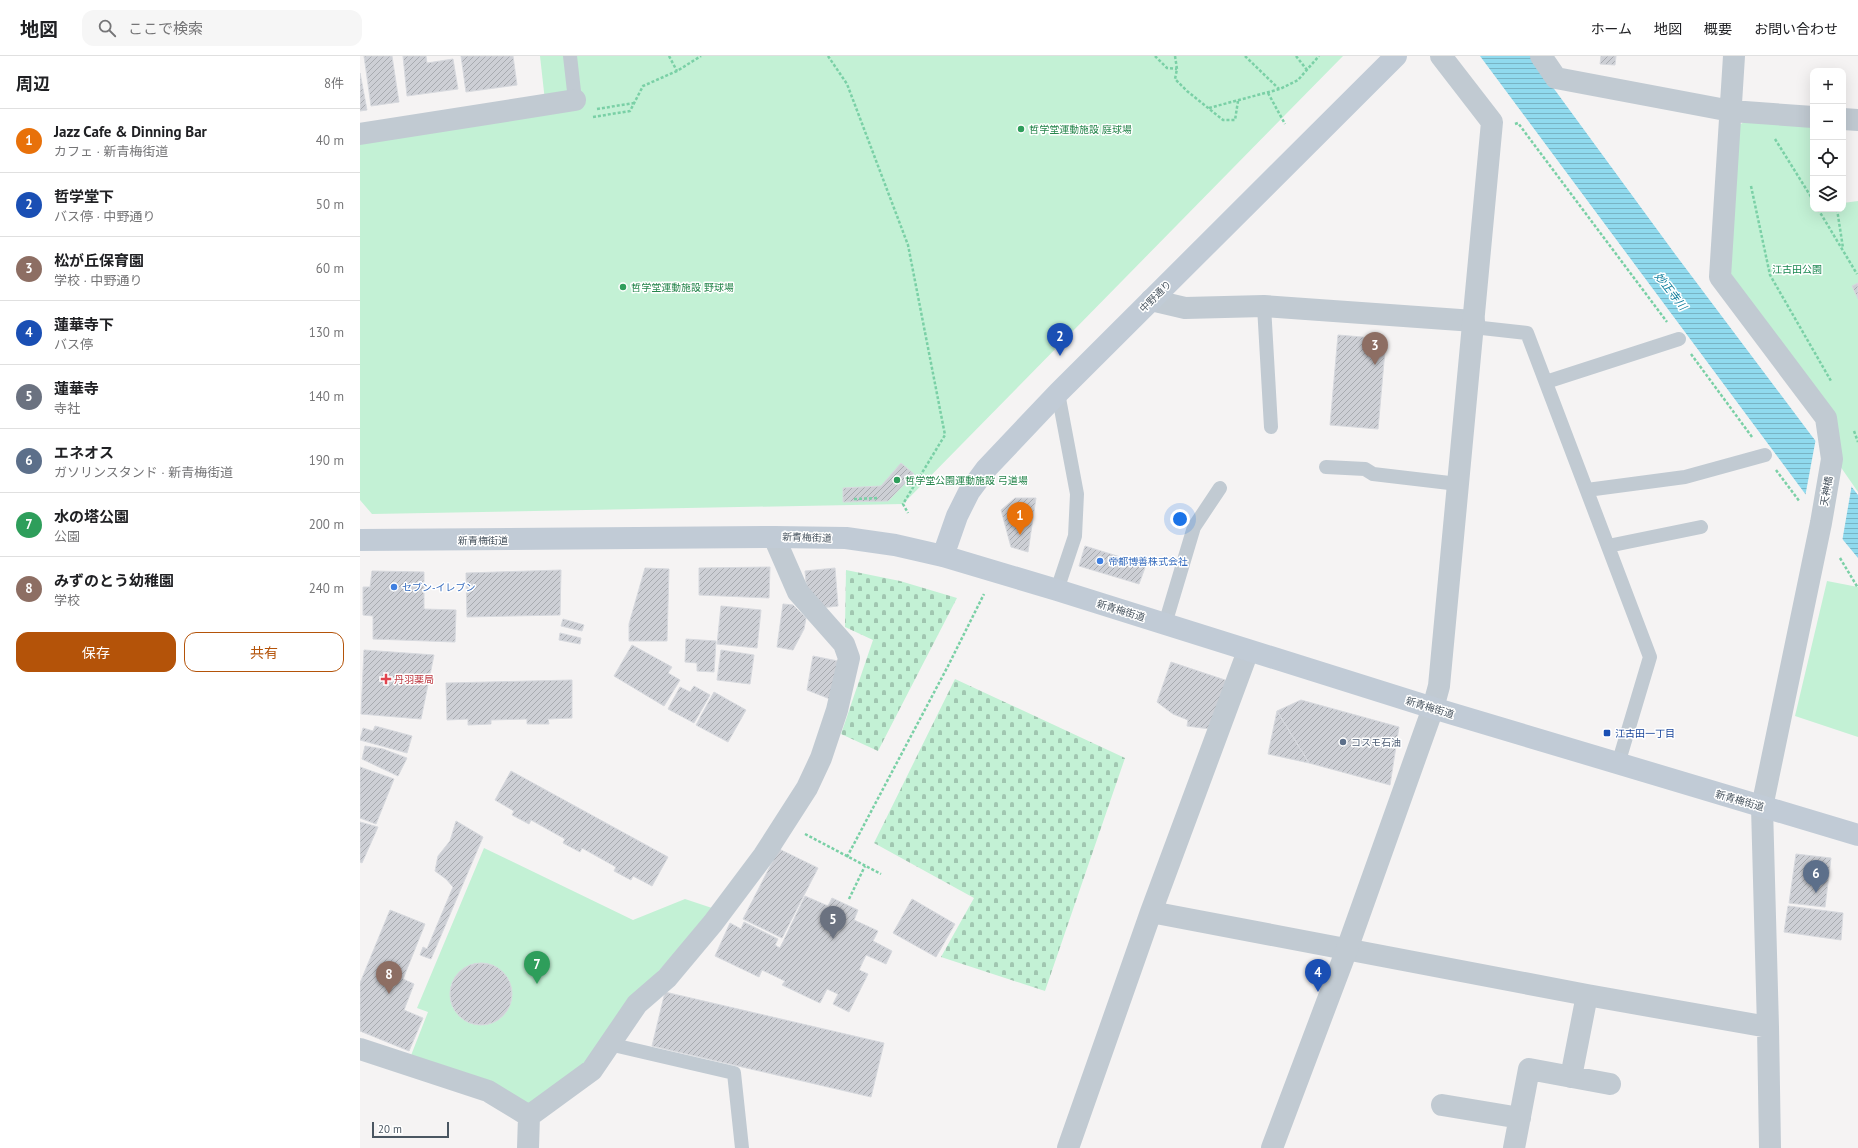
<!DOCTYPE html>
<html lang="ja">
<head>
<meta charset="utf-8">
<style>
	body { margin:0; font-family:"PT Sans","Noto Sans JP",sans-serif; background:#f6f6f6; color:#202124 }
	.controls { position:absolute; right:12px; top:12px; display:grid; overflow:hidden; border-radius:8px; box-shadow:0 4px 16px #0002 }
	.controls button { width:36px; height:36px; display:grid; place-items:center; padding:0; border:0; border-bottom:1px solid #e0e0e0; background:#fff; color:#202124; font:20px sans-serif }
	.scale { position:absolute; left:12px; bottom:10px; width:77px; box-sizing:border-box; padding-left:4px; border:2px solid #4a5661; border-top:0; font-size:11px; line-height:14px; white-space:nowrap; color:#4a5661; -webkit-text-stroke:3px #fff; paint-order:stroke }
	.you { position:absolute; left:820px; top:463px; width:14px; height:14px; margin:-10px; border:3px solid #fff; border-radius:50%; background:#1a73e8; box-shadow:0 0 0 6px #1a73e833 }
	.badge { display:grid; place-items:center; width:26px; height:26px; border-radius:50%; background:#b45309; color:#fff; font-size:13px; font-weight:700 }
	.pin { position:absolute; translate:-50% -33px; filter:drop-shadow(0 1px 2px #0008) }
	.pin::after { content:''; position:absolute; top:21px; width:14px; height:12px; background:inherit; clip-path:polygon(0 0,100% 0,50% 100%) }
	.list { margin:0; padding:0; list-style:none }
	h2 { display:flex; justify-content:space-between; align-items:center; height:52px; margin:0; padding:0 16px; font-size:17px }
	h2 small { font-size:13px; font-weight:400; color:#757577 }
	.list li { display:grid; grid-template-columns:26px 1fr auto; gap:12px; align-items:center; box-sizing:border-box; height:64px; padding:0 16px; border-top:1px solid #e0e0e0 }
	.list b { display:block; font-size:15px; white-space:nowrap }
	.list p { margin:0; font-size:13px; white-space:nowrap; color:#757577 }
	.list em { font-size:13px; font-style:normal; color:#757577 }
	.actions { display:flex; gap:8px; padding:12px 16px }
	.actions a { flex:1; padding:9px 0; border:1px solid #b45309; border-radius:12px; text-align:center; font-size:14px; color:#b45309 }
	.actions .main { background:#b45309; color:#fff }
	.icon { flex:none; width:22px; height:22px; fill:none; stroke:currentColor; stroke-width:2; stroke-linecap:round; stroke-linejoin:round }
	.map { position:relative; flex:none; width:1498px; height:1092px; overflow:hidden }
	header { display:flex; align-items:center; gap:24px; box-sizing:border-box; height:56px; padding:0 20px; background:#fff; border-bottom:1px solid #e0e0e0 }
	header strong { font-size:19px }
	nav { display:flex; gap:22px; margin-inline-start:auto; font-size:14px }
	.search { width:280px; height:36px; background:#f6f6f6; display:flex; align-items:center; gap:10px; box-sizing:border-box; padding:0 14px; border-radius:12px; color:#757577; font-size:15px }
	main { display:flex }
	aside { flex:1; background:#fff }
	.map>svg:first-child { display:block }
</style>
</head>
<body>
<header>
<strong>地図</strong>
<div class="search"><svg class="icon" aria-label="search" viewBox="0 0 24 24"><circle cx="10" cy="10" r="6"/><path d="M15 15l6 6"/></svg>ここで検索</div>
<nav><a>ホーム</a><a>地図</a><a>概要</a><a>お問い合わせ</a></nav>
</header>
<main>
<aside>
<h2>周辺<small>8件</small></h2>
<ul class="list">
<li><span class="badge" style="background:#e8710a">1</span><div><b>Jazz Cafe &amp; Dinning Bar</b><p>カフェ · 新青梅街道</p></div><em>40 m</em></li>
<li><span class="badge" style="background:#1a4fb4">2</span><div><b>哲学堂下</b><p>バス停 · 中野通り</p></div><em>50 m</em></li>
<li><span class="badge" style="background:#8d6e63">3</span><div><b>松が丘保育園</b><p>学校 · 中野通り</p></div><em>60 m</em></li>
<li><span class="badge" style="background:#1a4fb4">4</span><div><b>蓮華寺下</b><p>バス停</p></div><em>130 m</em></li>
<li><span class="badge" style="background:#6b7280">5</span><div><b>蓮華寺</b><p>寺社</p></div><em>140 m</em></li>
<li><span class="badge" style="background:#5c6f8a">6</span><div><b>エネオス</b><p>ガソリンスタンド · 新青梅街道</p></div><em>190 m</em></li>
<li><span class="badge" style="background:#2e9e5b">7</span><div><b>水の塔公園</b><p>公園</p></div><em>200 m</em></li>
<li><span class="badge" style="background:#8d6e63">8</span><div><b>みずのとう幼稚園</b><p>学校</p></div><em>240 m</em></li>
</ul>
<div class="actions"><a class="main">保存</a><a>共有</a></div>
</aside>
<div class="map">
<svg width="1498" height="1092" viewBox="0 0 1498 1092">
	<defs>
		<pattern id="cemetery-stones" width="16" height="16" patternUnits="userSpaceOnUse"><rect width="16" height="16" fill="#c3f1d5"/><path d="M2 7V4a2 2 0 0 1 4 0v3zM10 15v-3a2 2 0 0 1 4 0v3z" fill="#a0c6b0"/></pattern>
		<pattern id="water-rules" width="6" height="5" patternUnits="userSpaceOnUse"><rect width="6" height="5" fill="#90daee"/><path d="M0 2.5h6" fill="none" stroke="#78b4c4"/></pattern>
		<pattern id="building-hatch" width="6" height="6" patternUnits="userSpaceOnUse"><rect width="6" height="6" fill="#cdcfd5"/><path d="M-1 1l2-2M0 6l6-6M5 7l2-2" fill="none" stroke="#a8abb0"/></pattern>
	</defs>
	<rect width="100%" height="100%" fill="#f5f3f3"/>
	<path fill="url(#cemetery-stones)" d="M 486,514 L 540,525 L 597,542 L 518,695 L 481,678 L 513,584 L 485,571 Z
		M 595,623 L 765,702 L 685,935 L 581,901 L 614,842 L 514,787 Z"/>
	<path fill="#c3f1d5" d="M 180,0 L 983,0 L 543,448 L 12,458 L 0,444 L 0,86 L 186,54 Z
		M 1391,62 L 1453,67 L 1453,153 L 1483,153 L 1483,147 L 1498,145 L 1498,436 L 1480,410 L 1471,358 L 1367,221 L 1379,69 Z
		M 1467,525 L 1498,531 L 1498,681 L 1435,660 Z
		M 124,792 L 273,864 L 325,843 L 352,852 L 309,904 L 258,958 L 221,1013 L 168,1050 L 50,1002 L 68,956 L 57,952 Z"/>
	<path fill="url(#water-rules)" d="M 1120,0 L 1170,0 L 1315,198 L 1451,379 L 1498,439 L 1498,502 L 1446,439 Z"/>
	<path fill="#f5f3f3" d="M 1456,382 L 1492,428 L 1482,486 L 1445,441 Z"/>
	<path fill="url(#building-hatch)" stroke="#d7d9de" d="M 4,0 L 32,0 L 39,46 L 11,50 Z
		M 43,0 L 66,0 L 67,7 L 93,3 L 98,33 L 47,40 Z
		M 101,0 L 153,0 L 157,29 L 106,36 Z
		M 1241,0 L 1256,0 L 1255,9 L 1240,8 Z
		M 0,17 L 7,54 L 0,55 Z
		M 1498,227 L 1498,243 L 1492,230 Z
		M 978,279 L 1026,283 L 1018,373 L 970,369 Z
		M 541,407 L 554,418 L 528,445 L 483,446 L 483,432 L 521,430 Z
		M 655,442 L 676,442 L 668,496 L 651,491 L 641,454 Z
		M 725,490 L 786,509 L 779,528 L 719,510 Z
		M 410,511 L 409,542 L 339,539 L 339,512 Z
		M 285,512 L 309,513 L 307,585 L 269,585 L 269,568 Z
		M 475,512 L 478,550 L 460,552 L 447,536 L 445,515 Z
		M 201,514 L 200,559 L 107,561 L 106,517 Z
		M 12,515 L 64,516 L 64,553 L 96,554 L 95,586 L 13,583 L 13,560 L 3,559 L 3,531 L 10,531 Z
		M 423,548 L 433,549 L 446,562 L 444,573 L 433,594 L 417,591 Z
		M 361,550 L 401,554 L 397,592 L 357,588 Z
		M 203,563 L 224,569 L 222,575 L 201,570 Z
		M 200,577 L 221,582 L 220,588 L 199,584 Z
		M 326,583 L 356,585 L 354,616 L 337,615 L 337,607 L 325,606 Z
		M 272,589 L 312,611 L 308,617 L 320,624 L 304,650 L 254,620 Z
		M 4,594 L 74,599 L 61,663 L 1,658 Z
		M 361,594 L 394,599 L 390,628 L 357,624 Z
		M 453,600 L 478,605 L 470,643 L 447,634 Z
		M 811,606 L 868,625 L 850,673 L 827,670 L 828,664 L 813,658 L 797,646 Z
		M 212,624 L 212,662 L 188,663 L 189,668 L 167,668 L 167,663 L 131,664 L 131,668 L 108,669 L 108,663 L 87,664 L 86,627 Z
		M 334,630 L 350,639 L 334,667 L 308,653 L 320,631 L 330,636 Z
		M 354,636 L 386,654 L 368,686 L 336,669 Z
		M 941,644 L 1039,671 L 1030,729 L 949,707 L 917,655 Z
		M 917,655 L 949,707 L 908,698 Z
		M 15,670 L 52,680 L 47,697 L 0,684 L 3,672 L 13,675 Z
		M 5,690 L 23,693 L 47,702 L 38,720 L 2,703 Z
		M 0,711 L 34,723 L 16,768 L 0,762 Z
		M 151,715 L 308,801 L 292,830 L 273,820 L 271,824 L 254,815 L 256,811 L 222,792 L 220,796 L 203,787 L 205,783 L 171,764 L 169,768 L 152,759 L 154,755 L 135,744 Z
		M 96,765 L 123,781 L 71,903 L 60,899 L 63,891 L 67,893 L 93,831 L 86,823 L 75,815 L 78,800 L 90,785 Z
		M 0,766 L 18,771 L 2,807 L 0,806 Z
		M 419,793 L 458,812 L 422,882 L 383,863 Z
		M 1436,798 L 1471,802 L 1465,851 L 1429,847 Z
		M 445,840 L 468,850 L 472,842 L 498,854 L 494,864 L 518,875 L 513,885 L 532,895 L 526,908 L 506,899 L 499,914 L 508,918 L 489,956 L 473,948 L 478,938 L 467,933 L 460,947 L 422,929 L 425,925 L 402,914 L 399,921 L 355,900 L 370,867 L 381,873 L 384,866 L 418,883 L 415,889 L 420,892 Z
		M 552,843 L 595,868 L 576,901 L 533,877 Z
		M 1428,850 L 1483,857 L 1481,884 L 1424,876 Z
		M 30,854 L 65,868 L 43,923 L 54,928 L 44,954 L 63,962 L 49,995 L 0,975 L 0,927 Z
		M90 938a31 31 0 1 1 62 0a31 31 0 1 1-62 0Z
		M 305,936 L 524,987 L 511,1041 L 292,990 Z"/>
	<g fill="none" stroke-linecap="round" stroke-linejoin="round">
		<path stroke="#7ad0a6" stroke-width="2.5" stroke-dasharray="3 2" stroke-linecap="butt" d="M 309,0 L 317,15
			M 468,0 L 487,28 L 548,189 L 585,379 L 543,448 L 548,457
			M 795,0 L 807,12 L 817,13
			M 815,0 L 817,13 L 815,23 L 827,35 L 863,64 L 875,64 L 878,45
			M 885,0 L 919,33
			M 936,0 L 947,14
			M 908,37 L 925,68
			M 849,52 L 920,33 L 938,24 L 959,0
			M 237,53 L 274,47
			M 233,61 L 270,55 L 283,30 L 317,15 L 341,0
			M 1155,68 L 1158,67 L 1307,266
			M 1415,83 L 1453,144
			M 1391,130 L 1410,219 L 1471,325
			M 1458,153 L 1497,218
			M 1477,153 L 1483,192
			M 1331,298 L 1392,381
			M 1494,375 L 1498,386
			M 1416,414 L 1440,446
			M 494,443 L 519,442
			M 1480,502 L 1498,532
			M 445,778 L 521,818
			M 487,801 L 588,610 L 624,538
			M 489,843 L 505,810"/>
		<path stroke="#c1cad2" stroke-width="14" d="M 210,0 L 215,44
			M 904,250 L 911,371
			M 1113,271 L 1167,277 L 1290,601 L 1258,708
			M 1186,326 L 1319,283
			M 966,411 L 1005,413 L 1013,418 L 1098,428
			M 1227,434 L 1325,421 L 1405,399
			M 1248,490 L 1341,471
			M 697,534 L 715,480 L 717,438 L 698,337
			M 805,568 L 834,471 L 860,432
			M 249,988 L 374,1017 L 382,1092"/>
		<path stroke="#c1cad2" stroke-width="22" d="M 1181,0 L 1196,22 L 1371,55 L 1453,61
			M 1374,0 L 1360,221 L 1466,362 L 1472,403 L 1461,467 L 1402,751 L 1408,971 L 1410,1092
			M 1483,63 L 1498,64
			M 0,78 L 215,44
			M 791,244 L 825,252 L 904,250 L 1114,265
			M 791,856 L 1227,939 L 1408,971
			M 0,993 L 128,1035 L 169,1060
			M 1211,1021 L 1227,939
			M 1082,1049 L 1160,1062
			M 169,1060 L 232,1014 L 277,948 L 307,922 L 353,867 L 404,799 L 447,732 L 461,702 L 477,654 L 489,602 L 484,588 L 438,536 L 414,481
			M 168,1092 L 169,1060
			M 708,1092 L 791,856 L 888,595
			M 1154,1092 L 1169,1013 L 1250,1028"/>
		<path stroke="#c1cad2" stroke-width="22" d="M 912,1092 L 987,893 L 1073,652 L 1079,630 L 1132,66 L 1081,0"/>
		<path stroke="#c1cbd6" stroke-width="22" d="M 0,484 L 414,481 L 486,482 L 535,489 L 583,500 L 697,534 L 1073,652 L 1498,779
			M 583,500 L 597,460 L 609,436 L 626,413 L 698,337 L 1036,0"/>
	</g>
	<g fill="#2e9e5b" stroke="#fff" stroke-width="1.5">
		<circle cx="661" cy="73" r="4"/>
		<circle cx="263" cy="231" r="4"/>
		<circle cx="537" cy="424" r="4"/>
	</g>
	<g fill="#3f7fe0" stroke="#fff" stroke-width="1.5">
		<circle cx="740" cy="505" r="4"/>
		<circle cx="34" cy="531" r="4"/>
	</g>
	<path fill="#e0444e" stroke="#fff" stroke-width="1.5" d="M24 617h4v4h4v4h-4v4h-4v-4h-4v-4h4z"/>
	<rect fill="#1a4fb4" stroke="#fff" stroke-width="1.5" x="1243" y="673" width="8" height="8" rx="2"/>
	<circle fill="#5c6f8a" stroke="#fff" stroke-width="1.5" cx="983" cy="686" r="4"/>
	<g text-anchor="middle" stroke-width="3" stroke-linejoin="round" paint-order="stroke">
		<g font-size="10" fill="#27864d" stroke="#fff" text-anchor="start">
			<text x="669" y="77">哲学堂運動施設 庭球場</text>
			<text x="271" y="235">哲学堂運動施設 野球場</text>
			<text x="545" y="428">哲学堂公園運動施設 弓道場</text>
		</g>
		<g font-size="10" fill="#17864f" stroke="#fff">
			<text x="1437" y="217">江古田公園</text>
		</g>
		<g font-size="10" fill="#4a5661" stroke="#fff">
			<text transform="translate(795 240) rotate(-45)" y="4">中野通り</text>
			<text transform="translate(1466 435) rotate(-80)" y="4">天神橋</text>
			<text transform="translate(447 481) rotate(2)" y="4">新青梅街道</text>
			<text x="123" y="488">新青梅街道</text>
			<text transform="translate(761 554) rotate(17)" y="4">新青梅街道</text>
			<text transform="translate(1070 651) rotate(17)" y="4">新青梅街道</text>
			<text transform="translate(1380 744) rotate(16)" y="4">新青梅街道</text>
		</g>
		<g font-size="10" fill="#366cbe" stroke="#fff" text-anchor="start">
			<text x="748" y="509">帝都博善株式会社</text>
			<text x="42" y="535">セブン-イレブン</text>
		</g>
		<g font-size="10" fill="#be3a42" stroke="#fff" text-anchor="start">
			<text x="34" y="627">丹羽薬局</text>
		</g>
		<g font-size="10" fill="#164399" stroke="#fff" text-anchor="start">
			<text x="1255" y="681">江古田一丁目</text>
		</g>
		<g font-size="10" fill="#4e5e75" stroke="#fff" text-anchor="start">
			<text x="991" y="690">コスモ石油</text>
		</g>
		<g font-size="11" font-style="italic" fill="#0c7c9b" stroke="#fff">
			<text transform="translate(1311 235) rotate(52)" y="4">妙正寺川</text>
		</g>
	</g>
</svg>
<div class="controls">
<button>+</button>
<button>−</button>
<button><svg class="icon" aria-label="locate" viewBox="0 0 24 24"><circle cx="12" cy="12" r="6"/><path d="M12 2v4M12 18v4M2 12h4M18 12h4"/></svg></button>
<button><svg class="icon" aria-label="layers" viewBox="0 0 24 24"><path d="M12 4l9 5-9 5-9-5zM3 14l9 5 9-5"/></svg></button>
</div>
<div class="scale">20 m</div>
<div class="you"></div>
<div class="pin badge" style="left:660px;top:479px;background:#e8710a">1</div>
<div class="pin badge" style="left:700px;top:300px;background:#1a4fb4">2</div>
<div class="pin badge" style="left:1015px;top:309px;background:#8d6e63">3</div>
<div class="pin badge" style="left:958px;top:936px;background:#1a4fb4">4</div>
<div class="pin badge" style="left:473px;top:883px;background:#6b7280">5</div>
<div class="pin badge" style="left:1456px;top:837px;background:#5c6f8a">6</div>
<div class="pin badge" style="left:177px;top:928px;background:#2e9e5b">7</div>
<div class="pin badge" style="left:29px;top:938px;background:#8d6e63">8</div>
</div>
</main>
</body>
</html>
